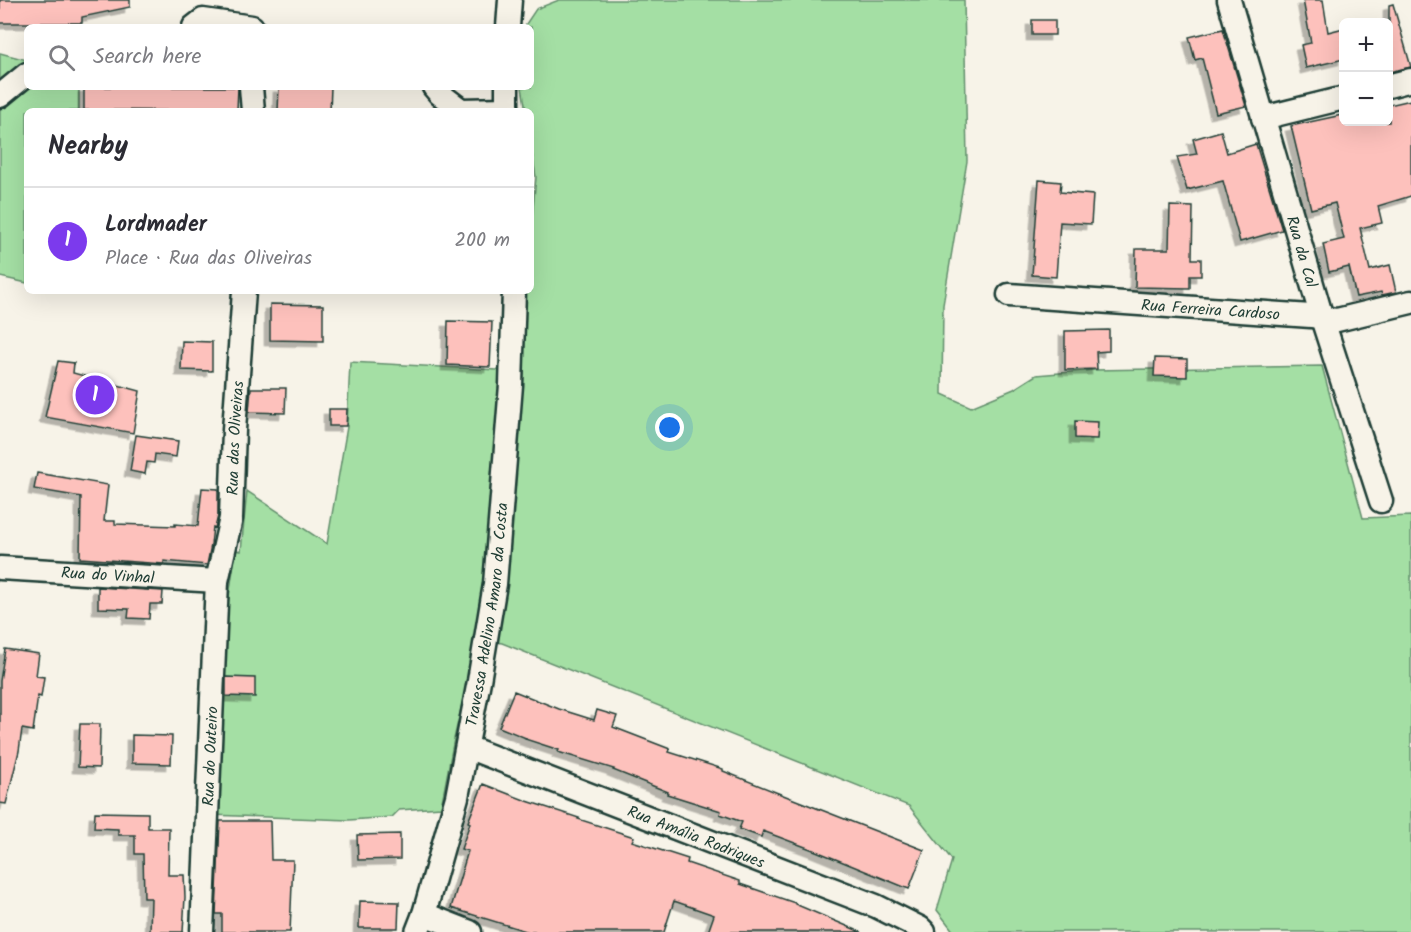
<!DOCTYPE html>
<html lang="en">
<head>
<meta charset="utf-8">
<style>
	body { margin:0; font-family:Kalam,sans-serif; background:#f2f2f3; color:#2b2b33 }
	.controls { position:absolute; right:18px; top:18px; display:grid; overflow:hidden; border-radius:9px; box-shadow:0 6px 24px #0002 }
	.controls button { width:54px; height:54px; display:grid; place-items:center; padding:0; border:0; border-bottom:2px solid #e1e1e2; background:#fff; color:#2b2b33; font:30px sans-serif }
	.you { position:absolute; left:670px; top:428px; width:21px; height:21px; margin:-15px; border:4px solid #fff; border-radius:50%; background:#1a73e8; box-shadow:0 0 0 9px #1a73e833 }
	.badge { display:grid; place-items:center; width:39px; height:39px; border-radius:50%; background:#7c3aed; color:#fff; font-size:20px; font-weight:700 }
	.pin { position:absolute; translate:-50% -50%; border:3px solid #fff; box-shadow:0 2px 6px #0006 }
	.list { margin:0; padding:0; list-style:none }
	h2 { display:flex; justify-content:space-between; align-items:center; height:78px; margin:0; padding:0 24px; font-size:26px }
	h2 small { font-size:20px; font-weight:400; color:#7c7c81 }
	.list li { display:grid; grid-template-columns:39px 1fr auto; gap:18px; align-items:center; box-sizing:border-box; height:108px; padding:0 24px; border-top:2px solid #e1e1e2 }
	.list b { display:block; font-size:22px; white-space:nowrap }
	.list p { margin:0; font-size:20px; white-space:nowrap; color:#7c7c81 }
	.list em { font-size:20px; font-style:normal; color:#7c7c81 }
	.icon { flex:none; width:33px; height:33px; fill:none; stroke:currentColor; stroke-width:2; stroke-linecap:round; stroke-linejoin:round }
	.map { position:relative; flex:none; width:1411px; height:932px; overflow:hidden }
	.search { position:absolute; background:#fff; box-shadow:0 6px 24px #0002; left:24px; top:24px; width:510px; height:66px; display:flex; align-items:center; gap:15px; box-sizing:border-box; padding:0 21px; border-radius:9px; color:#7c7c81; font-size:22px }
	.panel { position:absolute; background:#fff; box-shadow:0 6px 24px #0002; left:24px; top:108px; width:510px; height:186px; border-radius:9px }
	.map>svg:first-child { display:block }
</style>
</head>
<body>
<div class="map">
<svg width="1411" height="932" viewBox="0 0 1411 932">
	<defs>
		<filter id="shadow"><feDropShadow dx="-5.5" dy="5.5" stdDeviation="0" flood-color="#0004"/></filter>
	</defs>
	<rect width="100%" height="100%" fill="#f7f3e8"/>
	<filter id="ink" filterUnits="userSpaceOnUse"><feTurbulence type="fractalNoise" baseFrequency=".0167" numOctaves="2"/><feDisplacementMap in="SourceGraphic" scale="12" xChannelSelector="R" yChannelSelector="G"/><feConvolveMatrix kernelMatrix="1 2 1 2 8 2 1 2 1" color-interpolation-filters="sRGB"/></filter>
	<g filter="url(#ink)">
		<path fill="#a4dfa4" stroke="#628e6c" stroke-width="1.5" d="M 559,0 L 964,0 L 967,161 L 943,305 L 942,394 L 971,407 L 1014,389 L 1036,375 L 1095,370 L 1322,366 L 1363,518 L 1411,516 L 1411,932 L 954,932 L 937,910 L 952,860 L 909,806 L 502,643 L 477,639 L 454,739 L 441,807 L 399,810 L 392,817 L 349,820 L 211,815 L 225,623 L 236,550 L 241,551 L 247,491 L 327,544 L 347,427 L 350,362 L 497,370 L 520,347 L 525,291 L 531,291 L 531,229 L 536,177 L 531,147 L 531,111 L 526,111 L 522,87 L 531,87 L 531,27 L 524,27 L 536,9 Z
			M 0,53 L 27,60 L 27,87 L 79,87 L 79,111 L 27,111 L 27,283 L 0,277 Z"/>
		<path fill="#fdc1bc" stroke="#1f3d34" stroke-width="1.5" filter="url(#shadow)" d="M 0,0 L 130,0 L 130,7 L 82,17 L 82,23 L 0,23 Z
			M 1303,0 L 1323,0 L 1328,32 L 1344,28 L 1344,59 L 1306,68 L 1301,45 L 1311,43 Z
			M 1393,4 L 1411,67 L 1389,72 L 1389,5 Z
			M 1032,20 L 1055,20 L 1055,35 L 1032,35 Z
			M 1223,29 L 1246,106 L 1216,113 L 1202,58 L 1195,60 L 1189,37 Z
			M 84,87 L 238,87 L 237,111 L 84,110 Z
			M 279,87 L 331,87 L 330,111 L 278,111 Z
			M 1411,100 L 1411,196 L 1378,206 L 1382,223 L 1360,228 L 1370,270 L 1390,265 L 1396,292 L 1382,295 L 1381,292 L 1356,297 L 1349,267 L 1329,272 L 1323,244 L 1344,239 L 1335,203 L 1311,209 L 1291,126 L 1342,115 L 1343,122 L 1389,122 L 1389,105 Z
			M 1221,131 L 1227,153 L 1256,144 L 1282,230 L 1240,242 L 1223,181 L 1187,190 L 1177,157 L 1197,154 L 1193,139 Z
			M 1039,180 L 1061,182 L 1060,192 L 1093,195 L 1091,224 L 1060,222 L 1056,277 L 1032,275 Z
			M 1170,206 L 1193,207 L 1192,259 L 1201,259 L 1201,276 L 1190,276 L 1190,288 L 1135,287 L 1136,249 L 1169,249 Z
			M 270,304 L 323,305 L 323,341 L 270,340 Z
			M 448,321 L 492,322 L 490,367 L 447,365 Z
			M 1109,330 L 1109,351 L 1096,352 L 1097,369 L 1065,370 L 1065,331 Z
			M 182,341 L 212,342 L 212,371 L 181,370 Z
			M 1155,358 L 1187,359 L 1187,377 L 1154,376 Z
			M 58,361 L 74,363 L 73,373 L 140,391 L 133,433 L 45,417 Z
			M 251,388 L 286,388 L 285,413 L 249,412 Z
			M 329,409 L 347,409 L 346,426 L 329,426 Z
			M 1075,421 L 1098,422 L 1097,439 L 1075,438 Z
			M 136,435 L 178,441 L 176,457 L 155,454 L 154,463 L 147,462 L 145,474 L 130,471 Z
			M 37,473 L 108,485 L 104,521 L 115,521 L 115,524 L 175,526 L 175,524 L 198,526 L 202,488 L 218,489 L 218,516 L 215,528 L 213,527 L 211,545 L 207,565 L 164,561 L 164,564 L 80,558 L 81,497 L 34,489 Z
			M 98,587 L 163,591 L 162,604 L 150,604 L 149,619 L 128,618 L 129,609 L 98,608 Z
			M 5,649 L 39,654 L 36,676 L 44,677 L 41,697 L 38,696 L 33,731 L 22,729 L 19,751 L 6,804 L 0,803 L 0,681 Z
			M 226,677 L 255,678 L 255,697 L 226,696 Z
			M 514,691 L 559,709 L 594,720 L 597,710 L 617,716 L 613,727 L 670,749 L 669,752 L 723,769 L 723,771 L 778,793 L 924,850 L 909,889 L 816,851 L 763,831 L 761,837 L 739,829 L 742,822 L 720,814 L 721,811 L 667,794 L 668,792 L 613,770 L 614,769 L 558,752 L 559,750 L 525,739 L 526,738 L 499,727 Z
			M 80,724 L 100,724 L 99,768 L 78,767 Z
			M 132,735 L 172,736 L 171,764 L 132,763 Z
			M 483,784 L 527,801 L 579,818 L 578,819 L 634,837 L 632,841 L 688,859 L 687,863 L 740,881 L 740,884 L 795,903 L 795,904 L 861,932 L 708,932 L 714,915 L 674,901 L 664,932 L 529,932 L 451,908 L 468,851 L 461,849 L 470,823 L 468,822 Z
			M 95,812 L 148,813 L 148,828 L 169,828 L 168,875 L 184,875 L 185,897 L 183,932 L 150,932 L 151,898 L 144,898 L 143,854 L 135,854 L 135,835 L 118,835 L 118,829 L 94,828 Z
			M 220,821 L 270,821 L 271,860 L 293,860 L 290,932 L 222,932 L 222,914 L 216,914 Z
			M 400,834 L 400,859 L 358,860 L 357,835 Z
			M 360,901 L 399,902 L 398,928 L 359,928 Z"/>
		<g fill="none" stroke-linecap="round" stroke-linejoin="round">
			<defs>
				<g id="minor">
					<path id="s1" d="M 1229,0 L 1322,318 L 1381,501"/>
					<path d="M 194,27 L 203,20 L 252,27"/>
					<path d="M 508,27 L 510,0"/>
					<path d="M 1388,86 L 1411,80"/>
					<path d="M 251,87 L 253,111"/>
					<path d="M 434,87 L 440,94 L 461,110 L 507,109"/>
					<path d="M 507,87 L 507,111"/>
					<path d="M 0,96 L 27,74"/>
					<path d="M 1263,118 L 1344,98"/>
					<path id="s2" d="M 1009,295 L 1311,316 L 1337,320 L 1411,302"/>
					<path id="s3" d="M 0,568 L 217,581"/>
					<path id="s4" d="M 467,747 L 876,906 L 920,928 L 924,932"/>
					<path d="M 424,914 L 470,932"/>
					<path id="s5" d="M 202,932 L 217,581 L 231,518 L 234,430 L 244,291"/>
					<path id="s6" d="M 417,932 L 424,914 L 457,797 L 479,681 L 495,584 L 511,385 L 514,291"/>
				</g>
			</defs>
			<use href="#minor" stroke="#1f3d34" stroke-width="27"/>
			<use href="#minor" stroke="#f7f3e8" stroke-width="22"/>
		</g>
	</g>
	<g text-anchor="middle" stroke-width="6" stroke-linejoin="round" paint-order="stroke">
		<g font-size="16" fill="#1f3d34" stroke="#f7f3e8">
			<text dy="6" stroke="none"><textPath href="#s1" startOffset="262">Rua da Cal</textPath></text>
			<text dy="6" stroke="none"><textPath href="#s2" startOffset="202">Rua Ferreira Cardoso</textPath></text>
			<text dy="6" stroke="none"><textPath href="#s5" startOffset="496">Rua das Oliveiras</textPath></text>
			<text dy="6" stroke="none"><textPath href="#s3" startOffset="108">Rua do Vinhal</textPath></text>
			<text dy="6" stroke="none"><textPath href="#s6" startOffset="326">Travessa Adelino Amaro da Costa</textPath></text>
			<text dy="6" stroke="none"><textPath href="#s5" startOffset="176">Rua do Outeiro</textPath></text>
			<text dy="6" stroke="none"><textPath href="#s4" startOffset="246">Rua Amália Rodrigues</textPath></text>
		</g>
	</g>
</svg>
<div class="controls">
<button>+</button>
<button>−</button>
</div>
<div class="you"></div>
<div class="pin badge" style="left:95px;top:395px">1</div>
<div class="search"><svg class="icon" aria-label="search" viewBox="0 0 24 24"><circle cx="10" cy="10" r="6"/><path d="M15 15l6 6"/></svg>Search here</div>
<section class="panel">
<h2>Nearby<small></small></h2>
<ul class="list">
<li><span class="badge">1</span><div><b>Lordmader</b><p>Place · Rua das Oliveiras</p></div><em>200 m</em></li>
</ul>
</section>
</div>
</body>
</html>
